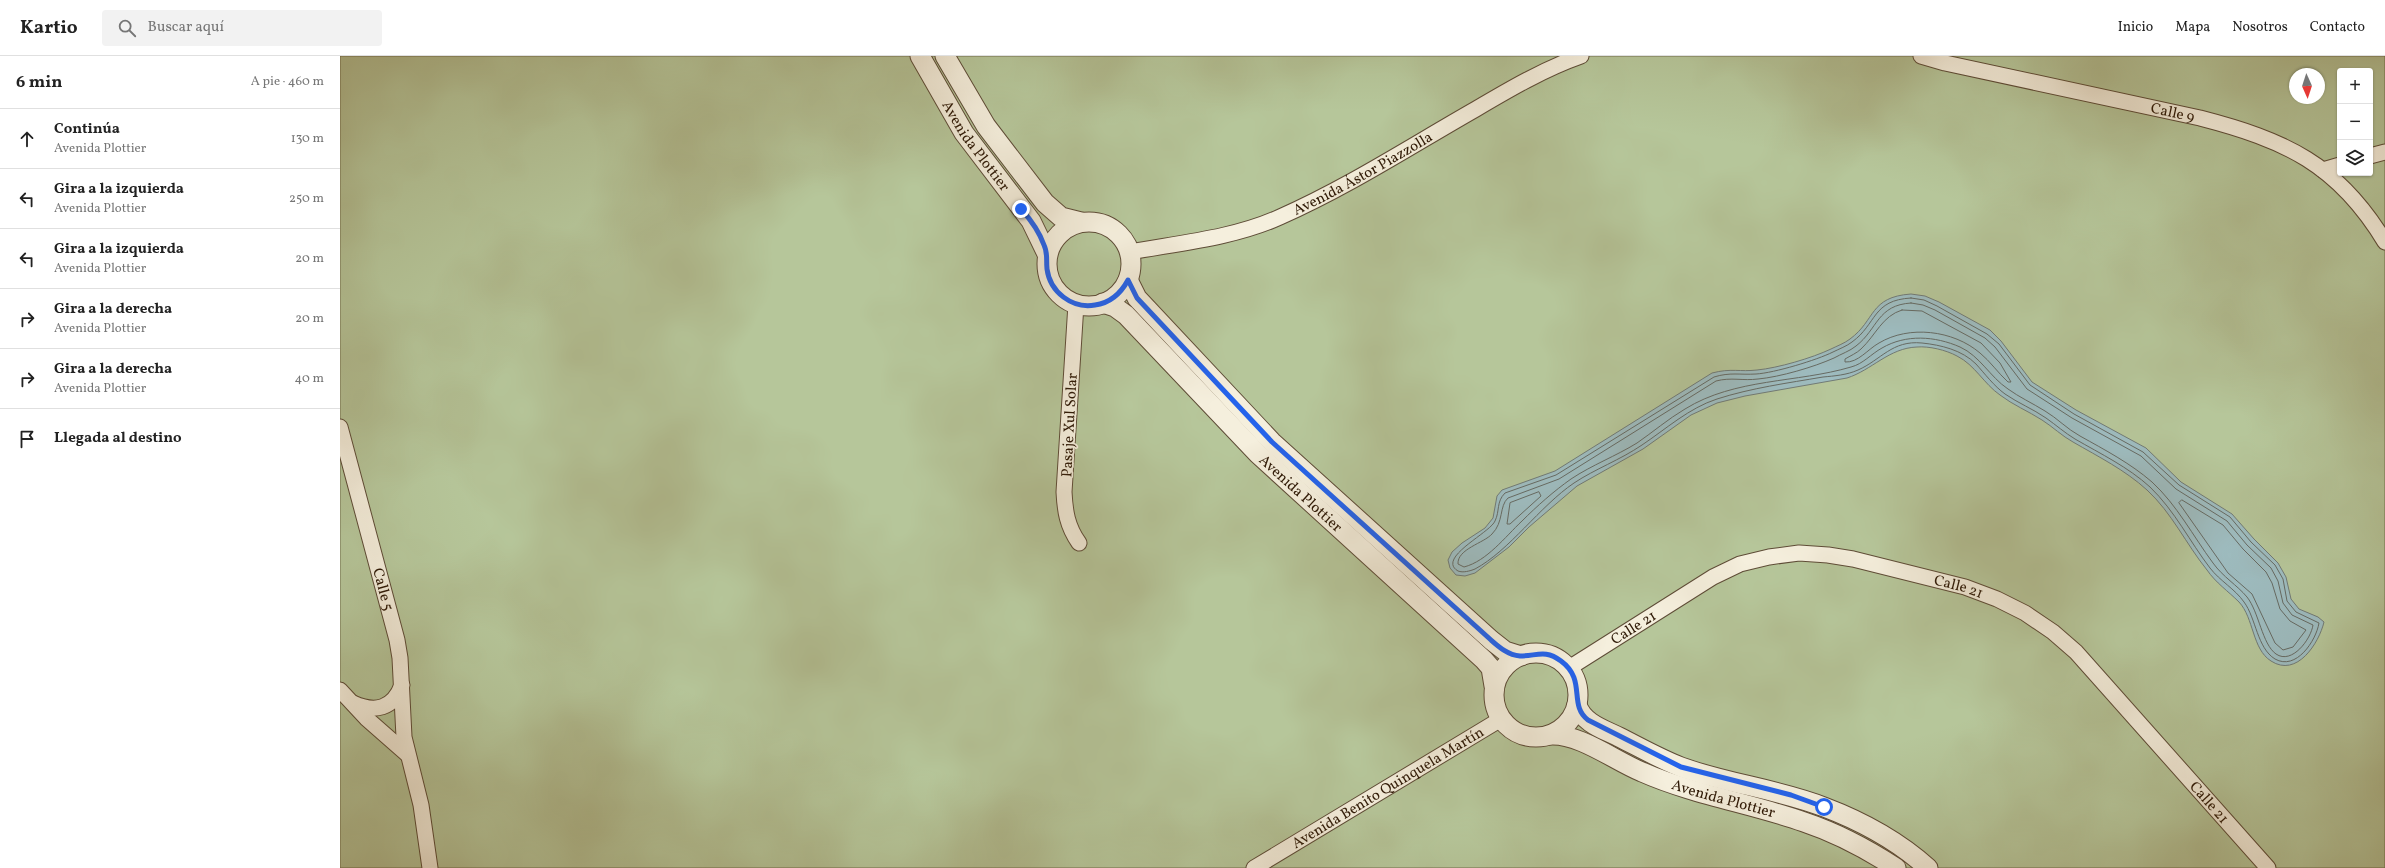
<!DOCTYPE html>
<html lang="es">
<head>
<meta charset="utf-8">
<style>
	body { margin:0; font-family:Vollkorn,serif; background:#f2f2f2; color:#222 }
	.controls { position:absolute; right:12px; top:12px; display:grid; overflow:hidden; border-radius:4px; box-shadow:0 1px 3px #0004 }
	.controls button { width:36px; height:36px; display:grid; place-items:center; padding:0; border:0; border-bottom:1px solid #e0e0e0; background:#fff; color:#222; font:20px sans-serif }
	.compass { position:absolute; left:1949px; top:12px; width:36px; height:36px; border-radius:50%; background:#fff; box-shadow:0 1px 3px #0004; rotate:177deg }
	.stop { position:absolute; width:12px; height:12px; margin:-9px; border:3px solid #2563eb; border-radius:50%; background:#fff }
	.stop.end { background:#2563eb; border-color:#fff; box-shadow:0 1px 4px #0008 }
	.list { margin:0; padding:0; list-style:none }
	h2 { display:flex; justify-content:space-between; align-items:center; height:52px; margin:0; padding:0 16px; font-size:17px }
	h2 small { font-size:13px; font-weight:400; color:#767676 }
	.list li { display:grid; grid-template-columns:26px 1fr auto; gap:12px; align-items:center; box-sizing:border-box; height:60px; padding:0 16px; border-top:1px solid #e0e0e0 }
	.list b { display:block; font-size:15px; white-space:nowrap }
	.list p { margin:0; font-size:13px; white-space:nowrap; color:#767676 }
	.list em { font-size:13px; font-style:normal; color:#767676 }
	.icon { flex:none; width:22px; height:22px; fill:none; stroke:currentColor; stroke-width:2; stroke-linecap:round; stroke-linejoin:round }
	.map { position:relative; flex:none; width:2045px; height:812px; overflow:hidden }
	header { display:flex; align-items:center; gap:24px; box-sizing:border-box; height:56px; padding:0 20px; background:#fff; border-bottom:1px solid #e0e0e0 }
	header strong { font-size:19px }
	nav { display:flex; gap:22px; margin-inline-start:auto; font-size:14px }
	.search { width:280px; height:36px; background:#f2f2f2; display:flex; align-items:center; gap:10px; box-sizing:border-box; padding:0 14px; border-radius:4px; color:#767676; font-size:15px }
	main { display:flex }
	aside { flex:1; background:#fff }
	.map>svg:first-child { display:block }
</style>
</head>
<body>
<header>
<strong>Kartio</strong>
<div class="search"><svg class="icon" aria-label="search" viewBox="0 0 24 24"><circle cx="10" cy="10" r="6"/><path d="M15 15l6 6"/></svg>Buscar aquí</div>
<nav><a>Inicio</a><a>Mapa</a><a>Nosotros</a><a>Contacto</a></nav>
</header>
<main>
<aside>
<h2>6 min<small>A pie · 460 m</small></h2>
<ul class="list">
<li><svg class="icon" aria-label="ahead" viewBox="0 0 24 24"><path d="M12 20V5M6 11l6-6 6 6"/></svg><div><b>Continúa</b><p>Avenida Plottier</p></div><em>130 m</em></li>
<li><svg class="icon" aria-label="left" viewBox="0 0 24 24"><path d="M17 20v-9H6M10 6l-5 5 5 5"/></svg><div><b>Gira a la izquierda</b><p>Avenida Plottier</p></div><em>250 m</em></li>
<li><svg class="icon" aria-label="left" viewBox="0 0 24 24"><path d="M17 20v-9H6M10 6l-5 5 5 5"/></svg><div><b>Gira a la izquierda</b><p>Avenida Plottier</p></div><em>20 m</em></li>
<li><svg class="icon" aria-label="right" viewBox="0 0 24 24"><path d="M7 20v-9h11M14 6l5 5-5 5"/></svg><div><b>Gira a la derecha</b><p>Avenida Plottier</p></div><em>20 m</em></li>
<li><svg class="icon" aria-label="right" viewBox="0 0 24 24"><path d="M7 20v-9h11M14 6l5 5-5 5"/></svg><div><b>Gira a la derecha</b><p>Avenida Plottier</p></div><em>40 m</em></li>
<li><svg class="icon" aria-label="arrive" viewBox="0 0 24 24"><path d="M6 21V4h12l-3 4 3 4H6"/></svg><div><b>Llegada al destino</b></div></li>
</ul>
</aside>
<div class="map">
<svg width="2045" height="812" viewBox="0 0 2045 812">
	<rect width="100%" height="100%" fill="#efe6cb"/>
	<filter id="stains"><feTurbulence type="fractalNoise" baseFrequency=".005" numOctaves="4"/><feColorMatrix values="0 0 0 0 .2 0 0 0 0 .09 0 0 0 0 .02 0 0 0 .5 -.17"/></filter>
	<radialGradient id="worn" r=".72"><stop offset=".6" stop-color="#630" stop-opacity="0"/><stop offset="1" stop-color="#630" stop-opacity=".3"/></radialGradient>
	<path fill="#b6c69a" stroke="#727050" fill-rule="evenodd" d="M 0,0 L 2045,0 L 2045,812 L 0,812 ZM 2000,15 L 2030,15 L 2030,117 L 2000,117 ZM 1955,18 L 1979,18 L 1979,42 L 1955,42 Z"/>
	<path fill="#9ebdc1" stroke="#717b76" d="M 1571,238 L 1585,240 L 1599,246 L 1650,274 L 1661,285 L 1692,326 L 1736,354 L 1806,392 L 1841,426 L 1892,458 L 1914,483 L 1938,507 L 1946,521 L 1951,543 L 1959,553 L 1978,561 L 1984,566 C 1979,587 1957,622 1931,605 C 1912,593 1914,562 1899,546 C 1888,535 1876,527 1867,514 C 1846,488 1832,457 1807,434 C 1785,414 1759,401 1733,386 C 1722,380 1713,371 1702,364 C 1688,355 1673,349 1660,339 C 1644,328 1635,309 1617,300 C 1606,294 1589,290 1577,291 C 1549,292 1532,314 1507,322 L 1405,340 L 1377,347 L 1351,359 L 1303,393 L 1237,430 L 1189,471 L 1169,491 L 1135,517 L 1125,520 L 1116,519 L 1110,512 L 1108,504 L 1112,496 L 1122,487 L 1145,472 L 1153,462 L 1157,440 L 1162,434 L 1215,415 L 1372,317 C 1391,312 1400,316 1417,314 C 1438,312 1472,302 1491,293 C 1497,290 1505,287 1510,283 C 1536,264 1529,241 1571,238 Z"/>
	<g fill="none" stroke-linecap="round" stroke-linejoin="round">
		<path stroke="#666b64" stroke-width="1" d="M 1571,242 L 1584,244 L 1597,250 L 1647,278 L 1659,288 L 1690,329 L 1734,358 L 1803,396 L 1839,429 L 1890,461 L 1911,486 L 1935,509 L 1943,523 L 1947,545 L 1956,556 L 1979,567 C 1976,585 1956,615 1935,603 C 1917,592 1916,562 1904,546 C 1895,533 1880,525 1870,512 C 1850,486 1835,455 1810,431 C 1788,411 1761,398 1735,383 C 1725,377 1716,369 1706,362 C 1693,353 1678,347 1665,338 C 1654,330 1645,318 1636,308 C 1622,294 1601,289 1582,287 C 1552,284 1541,304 1518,314 C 1507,319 1494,320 1483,321 C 1448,327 1411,332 1377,343 C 1349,352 1326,373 1302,389 C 1280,404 1255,413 1234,427 C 1200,450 1169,495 1135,513 C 1130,515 1123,517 1118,515 C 1096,502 1150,477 1155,465 C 1160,455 1156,446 1165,437 L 1216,419 L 1374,321 C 1390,316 1400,319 1416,318 C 1434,317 1477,304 1493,296 C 1499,293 1507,290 1512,286 C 1537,268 1532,244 1571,242 Z
			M 1571,247 L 1583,249 L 1595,254 L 1645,282 L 1655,291 L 1687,333 L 1732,362 L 1801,400 L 1836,433 L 1887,465 L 1907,489 L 1931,512 L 1938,525 L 1943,547 L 1952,559 L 1973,569 C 1971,583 1952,609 1936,598 C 1922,588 1919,556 1907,541 C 1897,529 1883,521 1873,507 C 1853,480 1837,449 1812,426 C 1790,407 1765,394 1740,380 C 1727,373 1717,362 1705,355 C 1692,347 1679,341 1668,333 C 1650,321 1640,300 1620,291 C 1595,280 1566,278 1542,292 C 1531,298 1523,308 1511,311 C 1457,327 1395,322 1345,353 C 1328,363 1313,376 1297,387 C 1276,400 1252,409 1231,423 C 1214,435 1197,450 1182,465 C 1165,481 1147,505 1124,511 L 1118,508 C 1117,493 1144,487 1152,478 C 1164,466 1159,450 1168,442 L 1219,423 L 1376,325 C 1391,321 1403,325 1418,323 C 1440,321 1474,311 1494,302 C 1501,298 1510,295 1516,290 C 1538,273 1537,249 1571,247 Z
			M 1562,254 L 1582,255 L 1641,287 L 1660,307 L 1671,326 L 1668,326 C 1658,317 1650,305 1640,297 C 1613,274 1569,269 1539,287 C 1528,293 1518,307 1505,306 L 1505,303 C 1510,300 1517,297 1521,293 C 1536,279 1542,260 1562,254 Z
			M 1199,436 L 1201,440 L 1170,468 L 1167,468 L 1170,447 Z
			M 1842,444 L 1883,469 L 1903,493 L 1926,516 L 1932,527 L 1940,553 L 1950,565 L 1966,574 L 1953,591 L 1943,594 L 1935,587 L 1912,538 L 1888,517 L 1839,447 Z"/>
		<defs>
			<g id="minor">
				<path id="s1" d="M 1581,0 L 1605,7 L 1860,62 C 1945,84 1998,108 2045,186"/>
				<path d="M 2030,100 L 2045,96"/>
				<path d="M 1983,114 L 2000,109"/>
				<path id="s2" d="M 790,196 C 839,187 894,182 940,161 C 1008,131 1071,90 1136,53 C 1170,33 1204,13 1241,0"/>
				<path d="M 736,248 L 724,436 C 725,455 727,470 739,487"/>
				<path id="s3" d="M 0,371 L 57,584 L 60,602 L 64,681 L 81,749 L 90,812"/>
				<path id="s4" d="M 1229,612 L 1373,521 L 1400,508 L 1429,501 L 1459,497 L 1488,499 L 1513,503 L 1625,531 L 1657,543 L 1685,557 L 1713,576 L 1736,596 L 1928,812"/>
				<path d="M 0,634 L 26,662 L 67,698"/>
				<path d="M 13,647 C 35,657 53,653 62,629"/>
				<path id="s5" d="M 914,812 L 1161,663"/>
			</g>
			<g id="tertiary">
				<path id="s6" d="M 580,0 L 624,77 L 691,165 L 707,198"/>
				<path d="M 605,0 L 646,70 L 705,147 L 721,161 L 741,166"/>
				<circle cx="749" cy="208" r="42"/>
				<path d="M 788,224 L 797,242 L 932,386 L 1151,584 L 1165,595 L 1181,600"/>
				<path id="s7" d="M 763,247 L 775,251 L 786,259 L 918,398 L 1144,604 L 1151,612 L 1154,630"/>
				<circle cx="1196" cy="639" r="42"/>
				<path d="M 1237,649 C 1243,667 1263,673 1279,681 C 1299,691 1320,703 1341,711 C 1388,728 1438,733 1484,751 C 1521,765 1558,785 1588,812"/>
				<path id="s8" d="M 1210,679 C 1239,677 1275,705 1302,716 C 1354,739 1410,747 1464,766 C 1497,777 1527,793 1556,812"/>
			</g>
		</defs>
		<use href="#minor" stroke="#5e4c37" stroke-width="17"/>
		<use href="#tertiary" stroke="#5e4c37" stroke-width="21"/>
		<use href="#minor" stroke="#f5efdd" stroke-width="15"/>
		<use href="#tertiary" stroke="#f5efdd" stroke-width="19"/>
	</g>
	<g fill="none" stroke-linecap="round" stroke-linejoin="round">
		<path stroke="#2563eb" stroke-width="5" d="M 681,153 C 691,164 699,175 704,189 C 708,197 706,204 707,213 C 710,236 732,253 755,249 C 770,247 781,237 788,224 L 797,242 L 932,386 L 1151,584 C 1159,591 1168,599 1180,600 C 1197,600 1205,593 1221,605 C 1247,624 1228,649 1248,664 L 1341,711 L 1451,739 L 1484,751"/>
	</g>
	<g text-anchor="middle" stroke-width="3.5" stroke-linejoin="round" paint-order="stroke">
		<g font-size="15" fill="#2e1906" stroke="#f5efdd">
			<text dy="5" stroke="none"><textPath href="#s1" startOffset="258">Calle 9</textPath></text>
			<text dy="5" stroke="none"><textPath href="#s6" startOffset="106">Avenida Plottier</textPath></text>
			<text dy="5" stroke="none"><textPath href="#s2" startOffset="248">Avenida Ástor Piazzolla</textPath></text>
			<text transform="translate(729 369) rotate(-87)" y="5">Pasaje Xul Solar</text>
			<text dy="5" stroke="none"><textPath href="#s7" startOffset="276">Avenida Plottier</textPath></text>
			<text dy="5" stroke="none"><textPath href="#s4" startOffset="424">Calle 21</textPath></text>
			<text dy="5" stroke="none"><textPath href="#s3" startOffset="168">Calle 5</textPath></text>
			<text dy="5" stroke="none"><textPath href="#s4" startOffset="76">Calle 21</textPath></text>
			<text dy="5" stroke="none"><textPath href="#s5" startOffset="156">Avenida Benito Quinquela Martín</textPath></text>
			<text dy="5" stroke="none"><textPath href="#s8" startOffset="186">Avenida Plottier</textPath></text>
			<text dy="5" stroke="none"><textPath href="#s4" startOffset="761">Calle 21</textPath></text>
		</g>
	</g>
	<rect width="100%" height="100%" filter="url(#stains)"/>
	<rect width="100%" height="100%" fill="url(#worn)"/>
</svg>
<div class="controls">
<button>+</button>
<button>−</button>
<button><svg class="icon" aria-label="layers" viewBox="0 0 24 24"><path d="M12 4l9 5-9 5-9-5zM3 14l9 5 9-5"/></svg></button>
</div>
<svg class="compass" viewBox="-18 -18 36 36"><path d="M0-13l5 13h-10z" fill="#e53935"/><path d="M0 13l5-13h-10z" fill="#767676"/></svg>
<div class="stop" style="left:1484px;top:751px"></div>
<div class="stop end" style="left:681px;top:153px"></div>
</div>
</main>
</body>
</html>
